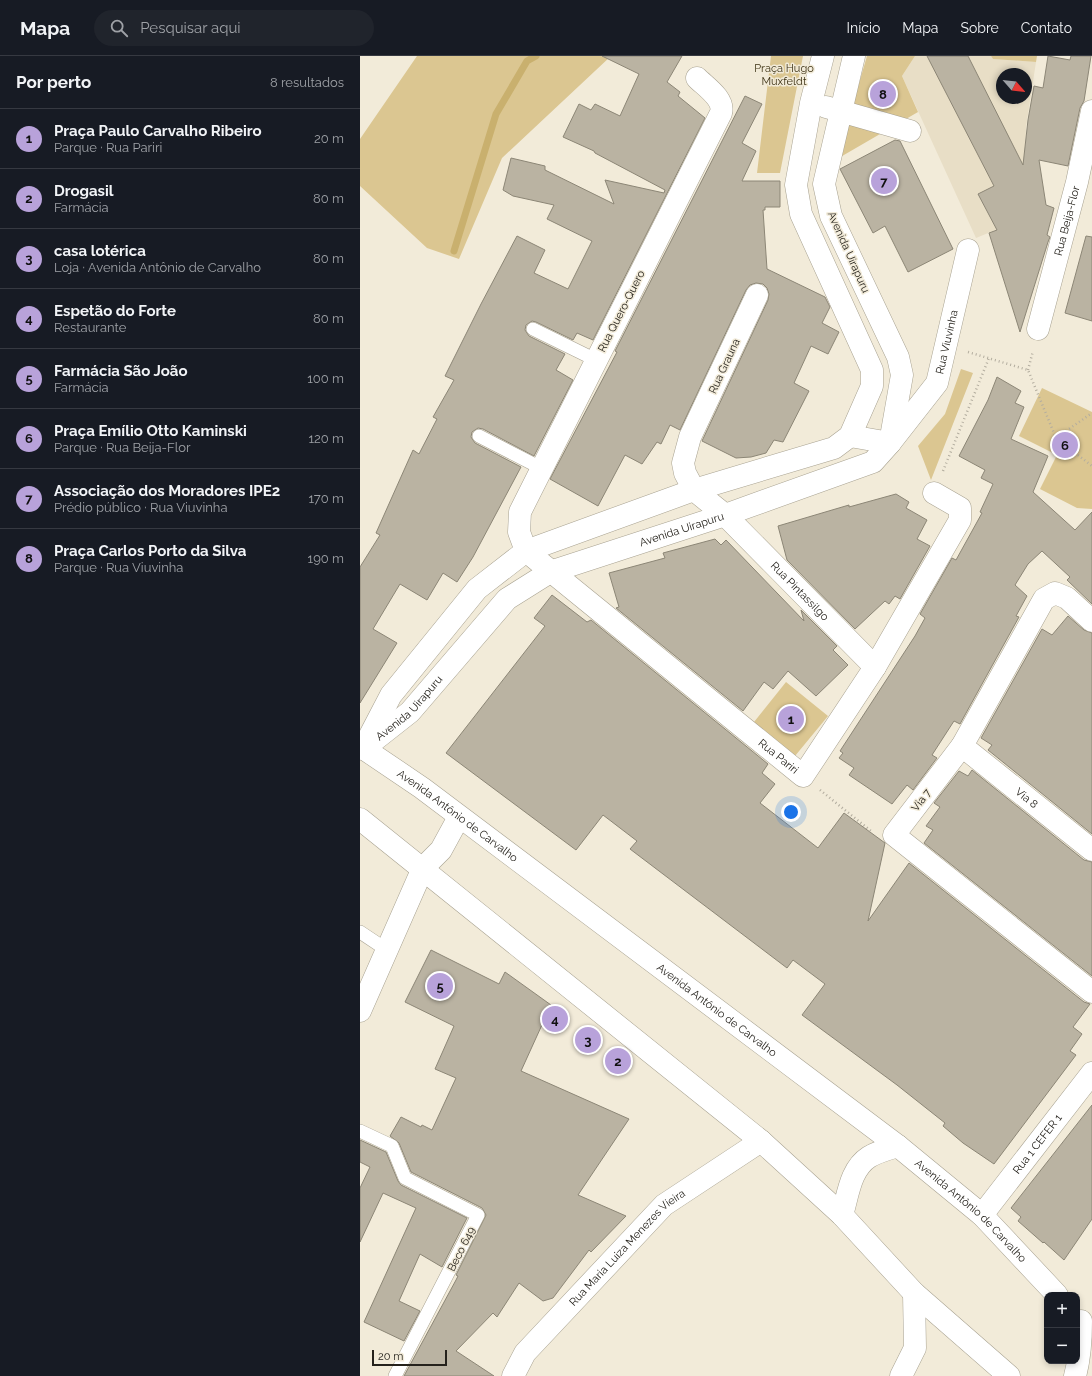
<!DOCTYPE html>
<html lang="pt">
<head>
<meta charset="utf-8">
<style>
	body { margin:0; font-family:Raleway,sans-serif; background:#20242c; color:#f1f3f6 }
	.controls { position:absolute; right:12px; bottom:12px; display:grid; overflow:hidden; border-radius:8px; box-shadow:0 2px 6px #0003 }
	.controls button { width:36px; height:36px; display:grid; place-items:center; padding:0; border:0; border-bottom:1px solid #363941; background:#171b24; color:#f1f3f6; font:20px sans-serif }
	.compass { position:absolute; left:636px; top:12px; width:36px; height:36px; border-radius:50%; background:#171b24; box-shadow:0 2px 6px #0003; rotate:118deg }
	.scale { position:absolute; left:12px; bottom:10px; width:75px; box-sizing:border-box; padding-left:4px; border:2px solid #25221c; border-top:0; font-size:11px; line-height:14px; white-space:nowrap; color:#25221c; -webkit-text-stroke:3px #f2ebd9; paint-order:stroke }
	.you { position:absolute; left:431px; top:756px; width:14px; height:14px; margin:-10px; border:3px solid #fff; border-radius:50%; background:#1a73e8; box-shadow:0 0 0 6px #1a73e833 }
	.badge { display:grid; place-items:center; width:26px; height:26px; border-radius:50%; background:#b8a2da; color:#111; font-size:13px; font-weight:700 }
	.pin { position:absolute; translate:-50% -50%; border:2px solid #fff; box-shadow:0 1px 4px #0006 }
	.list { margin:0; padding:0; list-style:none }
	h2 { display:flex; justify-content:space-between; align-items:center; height:52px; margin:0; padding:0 16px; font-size:17px }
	h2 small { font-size:13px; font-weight:400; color:#9ea1a6 }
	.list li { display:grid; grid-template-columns:26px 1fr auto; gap:12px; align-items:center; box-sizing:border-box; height:60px; padding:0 16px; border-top:1px solid #363941 }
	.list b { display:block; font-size:15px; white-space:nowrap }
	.list p { margin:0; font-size:13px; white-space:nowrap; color:#9ea1a6 }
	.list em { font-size:13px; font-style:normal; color:#9ea1a6 }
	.icon { flex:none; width:22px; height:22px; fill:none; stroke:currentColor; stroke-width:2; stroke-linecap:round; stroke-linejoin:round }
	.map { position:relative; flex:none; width:732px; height:1320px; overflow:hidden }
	header { display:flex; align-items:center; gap:24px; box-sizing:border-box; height:56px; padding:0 20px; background:#171b24; border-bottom:1px solid #363941 }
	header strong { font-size:19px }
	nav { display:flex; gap:22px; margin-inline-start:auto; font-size:14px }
	.search { width:280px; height:36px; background:#20242c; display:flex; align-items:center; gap:10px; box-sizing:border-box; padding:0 14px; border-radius:22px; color:#9ea1a6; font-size:15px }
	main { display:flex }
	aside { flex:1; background:#171b24 }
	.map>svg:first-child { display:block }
</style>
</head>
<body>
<header>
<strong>Mapa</strong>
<div class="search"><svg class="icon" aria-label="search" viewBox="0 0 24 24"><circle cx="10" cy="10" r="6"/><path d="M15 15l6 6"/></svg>Pesquisar aqui</div>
<nav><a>Início</a><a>Mapa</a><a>Sobre</a><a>Contato</a></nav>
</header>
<main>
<aside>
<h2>Por perto<small>8 resultados</small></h2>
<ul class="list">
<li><span class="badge">1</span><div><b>Praça Paulo Carvalho Ribeiro</b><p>Parque · Rua Pariri</p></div><em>20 m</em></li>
<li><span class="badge">2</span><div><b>Drogasil</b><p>Farmácia</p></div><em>80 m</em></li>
<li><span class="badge">3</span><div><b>casa lotérica</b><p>Loja · Avenida Antônio de Carvalho</p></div><em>80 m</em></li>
<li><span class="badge">4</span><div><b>Espetão do Forte</b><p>Restaurante</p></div><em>80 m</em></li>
<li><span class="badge">5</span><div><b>Farmácia São João</b><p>Farmácia</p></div><em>100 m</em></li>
<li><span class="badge">6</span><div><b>Praça Emílio Otto Kaminski</b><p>Parque · Rua Beija-Flor</p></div><em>120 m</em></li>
<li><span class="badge">7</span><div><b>Associação dos Moradores IPE2</b><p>Prédio público · Rua Viuvinha</p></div><em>170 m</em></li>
<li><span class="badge">8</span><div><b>Praça Carlos Porto da Silva</b><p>Parque · Rua Viuvinha</p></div><em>190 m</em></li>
</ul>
</aside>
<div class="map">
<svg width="732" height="1320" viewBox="0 0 732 1320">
	<rect width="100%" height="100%" fill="#f2ebd9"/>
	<path fill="#e8dec6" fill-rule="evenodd" d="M 555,0 L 631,0 L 633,3 L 676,6 L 666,71 L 665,113 L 650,168 L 616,182 L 542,20 ZM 642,18 L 666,18 L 666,42 L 642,42 Z"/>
	<path fill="#dbc691" d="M 57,0 L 251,0 L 142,102 L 99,203 L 67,192 L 0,130 L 0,83 Z
		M 411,0 L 443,0 L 420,117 L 397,117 Z
		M 507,0 L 555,0 L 542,20 L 558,56 L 477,103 Z
		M 631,0 L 677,0 L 676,6 L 633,3 Z
		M 601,313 L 613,317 L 571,424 L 558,390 L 585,358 Z
		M 682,332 L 732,356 L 732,453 L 717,452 L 680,433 L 697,399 L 659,380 Z
		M 426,626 L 468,660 L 435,700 L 394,666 Z"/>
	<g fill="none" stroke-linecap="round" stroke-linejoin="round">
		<path stroke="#c9b06e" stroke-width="7" d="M 94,195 L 136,58 L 167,5 L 176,0"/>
	</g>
	<path fill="#bab3a2" stroke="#8c8676" d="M 242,0 L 322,0 L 307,26 L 320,36 L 318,40 L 345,62 L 233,284 L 217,277 L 213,284 L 176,266 L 172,265 L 166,269 L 165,274 L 169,280 L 205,298 L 196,314 L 213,324 L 174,400 L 123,373 L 118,372 L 112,376 L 111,381 L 115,387 L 161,411 L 113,501 L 97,526 L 83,517 L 67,544 L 40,528 L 13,573 L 37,587 L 0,647 L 0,511 L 20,479 L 16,477 L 53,394 L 59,398 L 77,363 L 73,361 L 94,324 L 85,320 L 121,248 L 157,180 L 185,194 L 174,217 L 208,233 L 232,185 L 187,163 L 194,149 L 153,140 L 143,134 L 151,102 L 185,110 L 185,114 L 254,148 L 245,124 L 304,137 L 305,134 L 235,97 L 234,95 L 203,81 L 219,48 L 231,54 L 235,48 L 260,60 L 279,18 Z
		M 567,0 L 608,0 L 663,109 L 668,64 L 674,30 L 683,32 L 688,0 L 710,4 L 711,0 L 731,0 L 724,45 L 720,52 L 708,110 L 679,104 L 686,149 L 694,152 L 687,179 L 690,181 L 688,186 L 660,276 L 629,177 L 637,174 L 618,138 L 634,130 Z
		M 385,40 L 402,48 L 382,87 L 396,95 L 382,125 L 420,125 L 420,151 L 405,151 L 405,154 L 403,154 L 407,213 L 465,241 L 470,251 L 462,267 L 479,276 L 468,298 L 451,290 L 434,327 L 449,335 L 423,386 L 414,384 L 406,397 L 391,401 L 376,402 L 342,385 L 408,244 L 409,238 L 407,232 L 403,228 L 396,227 L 390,229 L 386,234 L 320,374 L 310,369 L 301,388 L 297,386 L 282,408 L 265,399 L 238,450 L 190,423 L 257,296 L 255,295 Z
		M 535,84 L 540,85 L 593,193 L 548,216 L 525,170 L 513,177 L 480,113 Z
		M 726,180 L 732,181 L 732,265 L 705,257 Z
		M 637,321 L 661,335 L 655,347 L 664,351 L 651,383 L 688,400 L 673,436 L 715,474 L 732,456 L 732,548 L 707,524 L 710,521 L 682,495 L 668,508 L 655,529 L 667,540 L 656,560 L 659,561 L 600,668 L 594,665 L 572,699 L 577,702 L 553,734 L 547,729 L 532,748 L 489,719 L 494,712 L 479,702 L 483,697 L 480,695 L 555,580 L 565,562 L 560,558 L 592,502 L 596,504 L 622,457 L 620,456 L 633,428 L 621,422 L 625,414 L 599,400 L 628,344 Z
		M 536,438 L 549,446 L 546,452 L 567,464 L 557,483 L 570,490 L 540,543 L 535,540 L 529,548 L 525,545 L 495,573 L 427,504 L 418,470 L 489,449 L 489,451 Z
		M 355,483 L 361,489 L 366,484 L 444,565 L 441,554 L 477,590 L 473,594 L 488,609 L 456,640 L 428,615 L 413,633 L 404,626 L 383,655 L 256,552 L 259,551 L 249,517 L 305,502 L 303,497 Z
		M 192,539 L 227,566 L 231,564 L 408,708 L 402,717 L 415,728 L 400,747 L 458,792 L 484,757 L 525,787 L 508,865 L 549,807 L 724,946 L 730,948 L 713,971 L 722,978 L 710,995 L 716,999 L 634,1108 L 603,1087 L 583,1070 L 585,1067 L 537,1029 L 442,959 L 465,928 L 433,904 L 427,912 L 270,793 L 277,785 L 243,759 L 216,794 L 86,697 L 185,570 L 174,562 Z
		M 708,560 L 724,574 L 732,577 L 732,778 L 628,694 L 632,689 L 621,682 L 682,573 L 692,579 Z
		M 612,714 L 724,804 L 732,806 L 732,920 L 564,787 L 573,774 L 566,770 L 580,751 L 574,747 L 599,715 L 608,720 Z
		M 71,894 L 139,928 L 145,916 L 191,949 L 161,1015 L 269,1063 L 218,1139 L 266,1160 L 231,1196 L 229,1194 L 193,1242 L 183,1245 L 159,1227 L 137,1261 L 133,1257 L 96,1295 L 134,1320 L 44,1320 L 96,1224 L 98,1220 L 96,1219 L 126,1159 L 122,1152 L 51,1116 L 39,1087 L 30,1080 L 41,1061 L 61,1071 L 62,1069 L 72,1074 L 96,1022 L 75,1013 L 94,970 L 45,946 Z
		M 732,1049 L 732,1163 L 704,1204 L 684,1186 L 683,1187 L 658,1165 L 661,1161 L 651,1152 Z
		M 0,1084 L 26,1096 L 38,1125 L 41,1129 L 107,1162 L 82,1211 L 60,1198 L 39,1245 L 60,1255 L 44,1285 L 4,1266 L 56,1152 L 23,1137 L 0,1186 L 0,1132 L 10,1111 L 0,1106 Z"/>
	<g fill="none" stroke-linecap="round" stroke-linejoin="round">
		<defs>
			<path id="lane" d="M 173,273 L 236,304
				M 119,380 L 181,412
				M 0,876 L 27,894
				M 0,1075 L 32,1090 L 45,1122 L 118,1159 L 35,1320"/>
			<g id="street">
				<path id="s1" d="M 337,22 C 346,31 365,43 361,57 L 160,456 L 159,476 L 166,495 L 443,720 L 515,611 L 600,464 L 600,452 L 574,437"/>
				<path d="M 466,51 L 550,75"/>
				<path id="s2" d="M 397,239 L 330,381 L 323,407 L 325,417 L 334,434 L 365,459 L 515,611"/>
				<path id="s3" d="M 678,273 L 717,126 L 732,55"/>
				<path id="s4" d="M 490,380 L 530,387 L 577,327 L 608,194"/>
				<path d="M 732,565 L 707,542 L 695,537 L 684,543 L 602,690 L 534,779 L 732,936"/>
				<path d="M 7,685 L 31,639 L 117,533 L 166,495 L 334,434 L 474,392 L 490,380 L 512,330 L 512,314 L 441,158 L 436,129 L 451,47 L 463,0"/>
				<path id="s5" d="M 602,690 L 732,794"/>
				<path id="s6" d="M 3,693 L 50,656 L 147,543 L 190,516 L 365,459 L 513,406 L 530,387 L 542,319 L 538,301 L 471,160 L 464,128 L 494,0"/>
				<path id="s7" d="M 153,1320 L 165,1297 L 304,1149 L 401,1085"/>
			</g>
			<g id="secondary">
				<path id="s8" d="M 0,690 L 62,732 L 538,1090 L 622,1159 L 697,1239"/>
				<path d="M 0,763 L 401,1085 L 482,1159 L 554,1237 L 649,1320"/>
				<path d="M 0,955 L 63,812 L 81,794 L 99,761"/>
				<path d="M 482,1159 C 488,1140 490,1113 509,1101 C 517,1096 528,1093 538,1090"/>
				<path id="s9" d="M 622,1159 L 732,1017"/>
				<path d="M 541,1320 L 555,1292 L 554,1237"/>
				<path d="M 715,1320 C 720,1302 721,1284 721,1265"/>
			</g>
		</defs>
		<use href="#lane" stroke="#a8a291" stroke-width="14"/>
		<use href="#street" stroke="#a8a291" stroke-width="23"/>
		<use href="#secondary" stroke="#a8a291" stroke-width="23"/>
		<path stroke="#b3ad9f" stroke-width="2.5" stroke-dasharray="1 3" stroke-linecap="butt" d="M 608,296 L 668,314 L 696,382 L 732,410
			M 668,314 L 673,295
			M 696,382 L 732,357
			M 583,415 L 629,302
			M 460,734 L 511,775"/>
		<use href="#lane" stroke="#fff" stroke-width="13"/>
		<use href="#street" stroke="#fff" stroke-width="22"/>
		<use href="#secondary" stroke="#fff" stroke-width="22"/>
	</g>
	<g text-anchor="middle" stroke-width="3" stroke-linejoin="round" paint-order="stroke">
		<g font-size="11" fill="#3d3214" stroke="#f2ebd9">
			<text x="424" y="16">Praça Hugo<tspan x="424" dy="13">Muxfeldt</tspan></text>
		</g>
		<g font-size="11" fill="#25221c" stroke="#f2ebd9">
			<text dy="4" stroke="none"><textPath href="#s3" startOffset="112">Rua Beija-Flor</textPath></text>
			<text transform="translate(489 196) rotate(66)" y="4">Avenida Uirapuru</text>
			<text transform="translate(261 255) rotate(-63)" y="4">Rua Quero-Quero</text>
			<text dy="4" stroke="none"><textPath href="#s4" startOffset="159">Rua Viuvinha</textPath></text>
			<text transform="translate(364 310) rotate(-65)" y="4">Rua Grauna</text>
			<text dy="4" stroke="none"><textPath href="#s6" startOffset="398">Avenida Uirapuru</textPath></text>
			<text dy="4" stroke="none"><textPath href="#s2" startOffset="360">Rua Pintassilgo</textPath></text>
			<text dy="4" stroke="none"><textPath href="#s6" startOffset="62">Avenida Uirapuru</textPath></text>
			<text dy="4" stroke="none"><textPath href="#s1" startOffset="857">Rua Pariri</textPath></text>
			<text dy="4" stroke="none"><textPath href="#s5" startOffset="83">Via 8</textPath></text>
			<text transform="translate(561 744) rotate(-53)" y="4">Via 7</text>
			<text dy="4" stroke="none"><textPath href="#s8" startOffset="120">Avenida Antônio de Carvalho</textPath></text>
			<text dy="4" stroke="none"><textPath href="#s8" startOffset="444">Avenida Antônio de Carvalho</textPath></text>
			<text dy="4" stroke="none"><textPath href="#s9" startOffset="90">Rua 1 CEFER 1</textPath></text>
			<text dy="4" stroke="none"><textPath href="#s8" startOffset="768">Avenida Antônio de Carvalho</textPath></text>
			<text dy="4" stroke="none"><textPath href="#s7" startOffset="173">Rua Maria Luiza Menezes Vieira</textPath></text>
			<text transform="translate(101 1193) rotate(-63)" y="4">Beco 649</text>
		</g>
	</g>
</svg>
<div class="controls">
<button>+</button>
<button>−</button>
</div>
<svg class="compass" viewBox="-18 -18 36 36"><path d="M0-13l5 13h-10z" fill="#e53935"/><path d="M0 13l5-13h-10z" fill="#9ea1a6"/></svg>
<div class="scale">20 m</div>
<div class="you"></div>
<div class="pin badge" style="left:431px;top:663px">1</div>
<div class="pin badge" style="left:258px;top:1005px">2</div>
<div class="pin badge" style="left:228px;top:984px">3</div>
<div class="pin badge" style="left:195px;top:963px">4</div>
<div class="pin badge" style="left:80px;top:930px">5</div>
<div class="pin badge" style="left:705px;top:389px">6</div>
<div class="pin badge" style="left:524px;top:125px">7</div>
<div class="pin badge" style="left:523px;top:38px">8</div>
</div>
</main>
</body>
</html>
